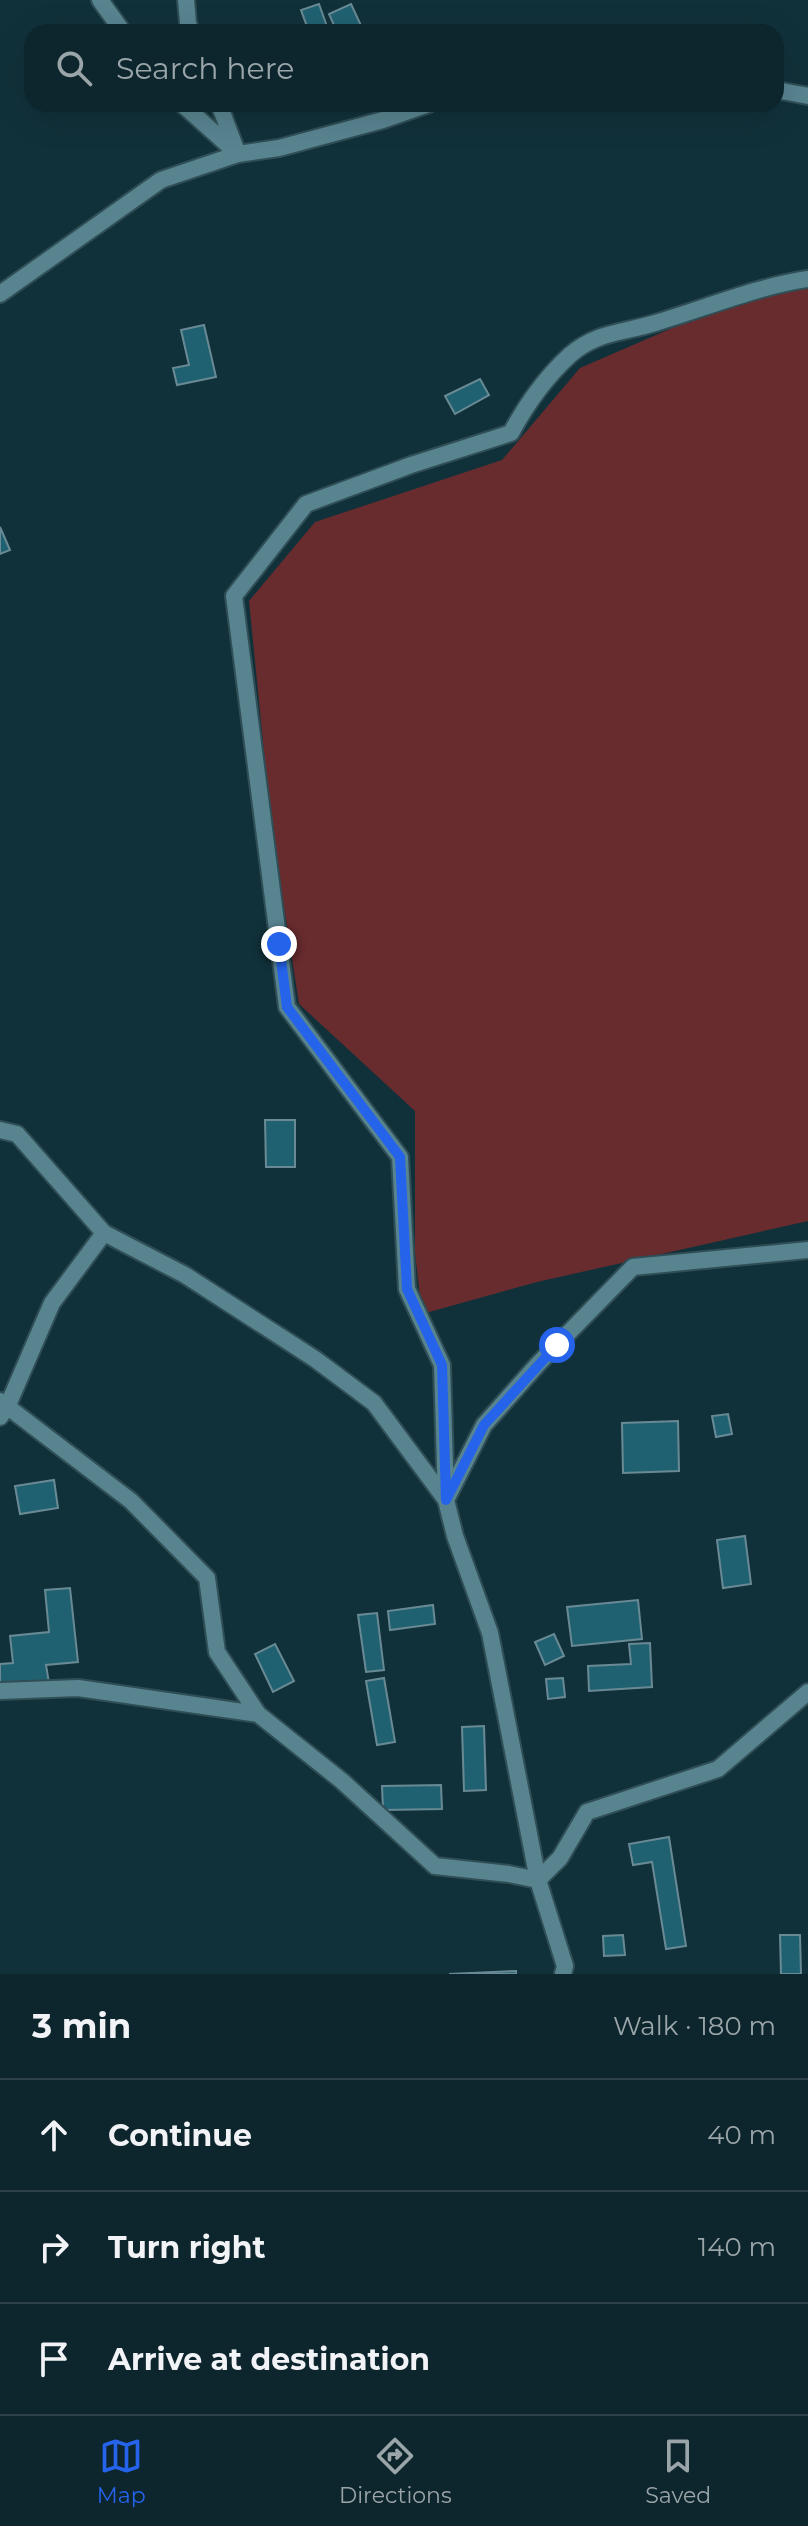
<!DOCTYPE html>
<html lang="en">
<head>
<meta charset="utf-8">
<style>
	body { margin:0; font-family:Montserrat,sans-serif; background:#1b3138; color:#f1f3f6 }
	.stop { position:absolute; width:24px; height:24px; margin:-18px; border:6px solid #2563eb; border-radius:50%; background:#fff }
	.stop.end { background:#2563eb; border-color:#fff; box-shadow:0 2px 8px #0008 }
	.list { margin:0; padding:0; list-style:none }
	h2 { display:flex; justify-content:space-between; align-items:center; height:104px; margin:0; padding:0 32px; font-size:34px }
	h2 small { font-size:26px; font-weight:400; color:#9aa5a9 }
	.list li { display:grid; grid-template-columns:52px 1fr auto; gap:24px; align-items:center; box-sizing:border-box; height:112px; padding:0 32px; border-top:2px solid #2d4248 }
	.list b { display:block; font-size:30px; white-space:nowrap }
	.list em { font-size:26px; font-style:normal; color:#9aa5a9 }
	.icon { flex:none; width:44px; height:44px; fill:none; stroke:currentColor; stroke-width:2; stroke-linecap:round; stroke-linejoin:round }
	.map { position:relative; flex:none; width:808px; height:1974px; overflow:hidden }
	.search { position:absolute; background:#0d252c; box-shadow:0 8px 32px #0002; left:24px; right:24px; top:24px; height:88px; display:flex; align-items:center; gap:20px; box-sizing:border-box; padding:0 28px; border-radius:24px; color:#9aa5a9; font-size:30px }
	.sheet { height:440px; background:#0d252c }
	nav { display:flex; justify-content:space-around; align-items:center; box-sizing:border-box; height:112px; border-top:2px solid #2d4248; background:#0d252c; font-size:22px; color:#9aa5a9 }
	nav a { display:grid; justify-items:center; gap:4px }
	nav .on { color:#2563eb }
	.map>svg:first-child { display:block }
</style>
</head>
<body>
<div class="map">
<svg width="808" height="1974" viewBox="0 0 808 1974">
	<rect width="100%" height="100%" fill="#11313a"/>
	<path fill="#682b2e" d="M 808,281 L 808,1221 L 537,1282 L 422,1314 L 415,1253 L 415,1111 L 299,1004 L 271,822 L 249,601 L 315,522 L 502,460 L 580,368 L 767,287 Z"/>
	<path fill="#206171" stroke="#698a94" stroke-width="2" d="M 319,4 L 329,32 L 309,32 L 301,10 Z
		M 351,4 L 364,32 L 337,32 L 329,14 Z
		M 204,325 L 216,377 L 177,385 L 173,368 L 189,365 L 181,330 Z
		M 480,379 L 489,395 L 455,414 L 445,396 Z
		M 0,527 L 10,550 L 0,554 Z
		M 265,1120 L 295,1120 L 295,1167 L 266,1167 Z
		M 728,1414 L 732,1434 L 716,1437 L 712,1416 Z
		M 678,1421 L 679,1471 L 623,1473 L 622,1423 Z
		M 54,1480 L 58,1508 L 20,1514 L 15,1486 Z
		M 745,1536 L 751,1584 L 723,1588 L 717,1540 Z
		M 70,1588 L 78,1662 L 46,1665 L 49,1683 L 0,1688 L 0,1664 L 13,1663 L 10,1636 L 49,1632 L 45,1590 Z
		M 638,1600 L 642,1639 L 572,1646 L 567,1607 Z
		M 433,1605 L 435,1624 L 390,1630 L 388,1611 Z
		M 377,1613 L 384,1670 L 366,1672 L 358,1615 Z
		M 554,1634 L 564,1656 L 545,1665 L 535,1642 Z
		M 650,1643 L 652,1687 L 589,1691 L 588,1666 L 631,1664 L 629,1644 Z
		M 275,1644 L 294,1681 L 273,1692 L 255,1654 Z
		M 384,1678 L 395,1742 L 377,1745 L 366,1681 Z
		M 563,1678 L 565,1697 L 548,1699 L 546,1679 Z
		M 484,1726 L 486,1790 L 464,1791 L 462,1727 Z
		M 441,1785 L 442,1809 L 383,1810 L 382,1786 Z
		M 669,1837 L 686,1946 L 666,1949 L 652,1862 L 633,1865 L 629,1844 Z
		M 623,1935 L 625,1955 L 604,1956 L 603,1936 Z
		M 780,1935 L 800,1935 L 801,1974 L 781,1974 Z
		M 516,1971 L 516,1974 L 449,1974 Z"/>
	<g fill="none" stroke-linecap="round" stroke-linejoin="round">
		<defs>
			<path id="minor" d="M 100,0 L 123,32
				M 186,0 L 188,23 L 191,32
				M 776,90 L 808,96
				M 182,104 L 238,154
				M 219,104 L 236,149
				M 0,294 L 161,180 L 238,154 L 279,148 L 383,120 L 429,104
				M 0,1130 L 17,1134 L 104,1233 L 185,1275 L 315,1359 L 374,1403 L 446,1500 L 484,1425 L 538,1364 L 633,1267 L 808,1250
				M 0,1401 L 131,1501 L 207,1578 L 217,1652 L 258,1714 L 342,1781 L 435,1866 L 509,1874 L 538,1880 L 490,1633 L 455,1536 L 446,1500 L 442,1365 L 407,1289 L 400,1157 L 287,1007 L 234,596 L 306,504 L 411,465 L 511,433 C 526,405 546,377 570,355 C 596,332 623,333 655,323 C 706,308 755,287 808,279
				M 0,1417 L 8,1405 L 52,1303 L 104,1233
				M 0,1691 L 78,1688 L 258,1714
				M 563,1974 L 565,1966 L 538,1880 L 560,1858 L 587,1812 L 718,1769 L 808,1692"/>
		</defs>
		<use href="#minor" stroke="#304e56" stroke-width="20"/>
		<use href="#minor" stroke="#588490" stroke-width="16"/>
	</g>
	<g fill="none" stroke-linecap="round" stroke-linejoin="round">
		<path stroke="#2563eb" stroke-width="10" d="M 279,944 L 287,1007 L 400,1157 L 407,1289 L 442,1365 L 446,1500 L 484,1425 L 557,1345"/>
	</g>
</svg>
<div class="stop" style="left:557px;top:1345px"></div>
<div class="stop end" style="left:279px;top:944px"></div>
<div class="search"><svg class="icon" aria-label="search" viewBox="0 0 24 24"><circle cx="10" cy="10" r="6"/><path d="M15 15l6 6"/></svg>Search here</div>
</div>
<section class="sheet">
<h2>3 min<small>Walk · 180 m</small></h2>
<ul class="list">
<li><svg class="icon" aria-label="ahead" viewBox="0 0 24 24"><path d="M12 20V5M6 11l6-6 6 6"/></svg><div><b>Continue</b></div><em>40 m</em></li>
<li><svg class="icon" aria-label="right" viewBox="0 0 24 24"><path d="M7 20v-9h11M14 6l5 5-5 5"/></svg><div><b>Turn right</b></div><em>140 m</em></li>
<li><svg class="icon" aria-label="arrive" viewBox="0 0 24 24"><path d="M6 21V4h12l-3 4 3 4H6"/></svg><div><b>Arrive at destination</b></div></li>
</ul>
</section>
<nav>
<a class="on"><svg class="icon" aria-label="map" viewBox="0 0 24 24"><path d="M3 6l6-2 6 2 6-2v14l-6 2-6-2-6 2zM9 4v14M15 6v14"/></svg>Map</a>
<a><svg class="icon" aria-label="directions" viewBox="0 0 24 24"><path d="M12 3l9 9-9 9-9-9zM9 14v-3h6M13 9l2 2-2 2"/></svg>Directions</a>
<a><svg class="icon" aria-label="saved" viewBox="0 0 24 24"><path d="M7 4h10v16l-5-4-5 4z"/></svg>Saved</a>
</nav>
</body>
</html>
